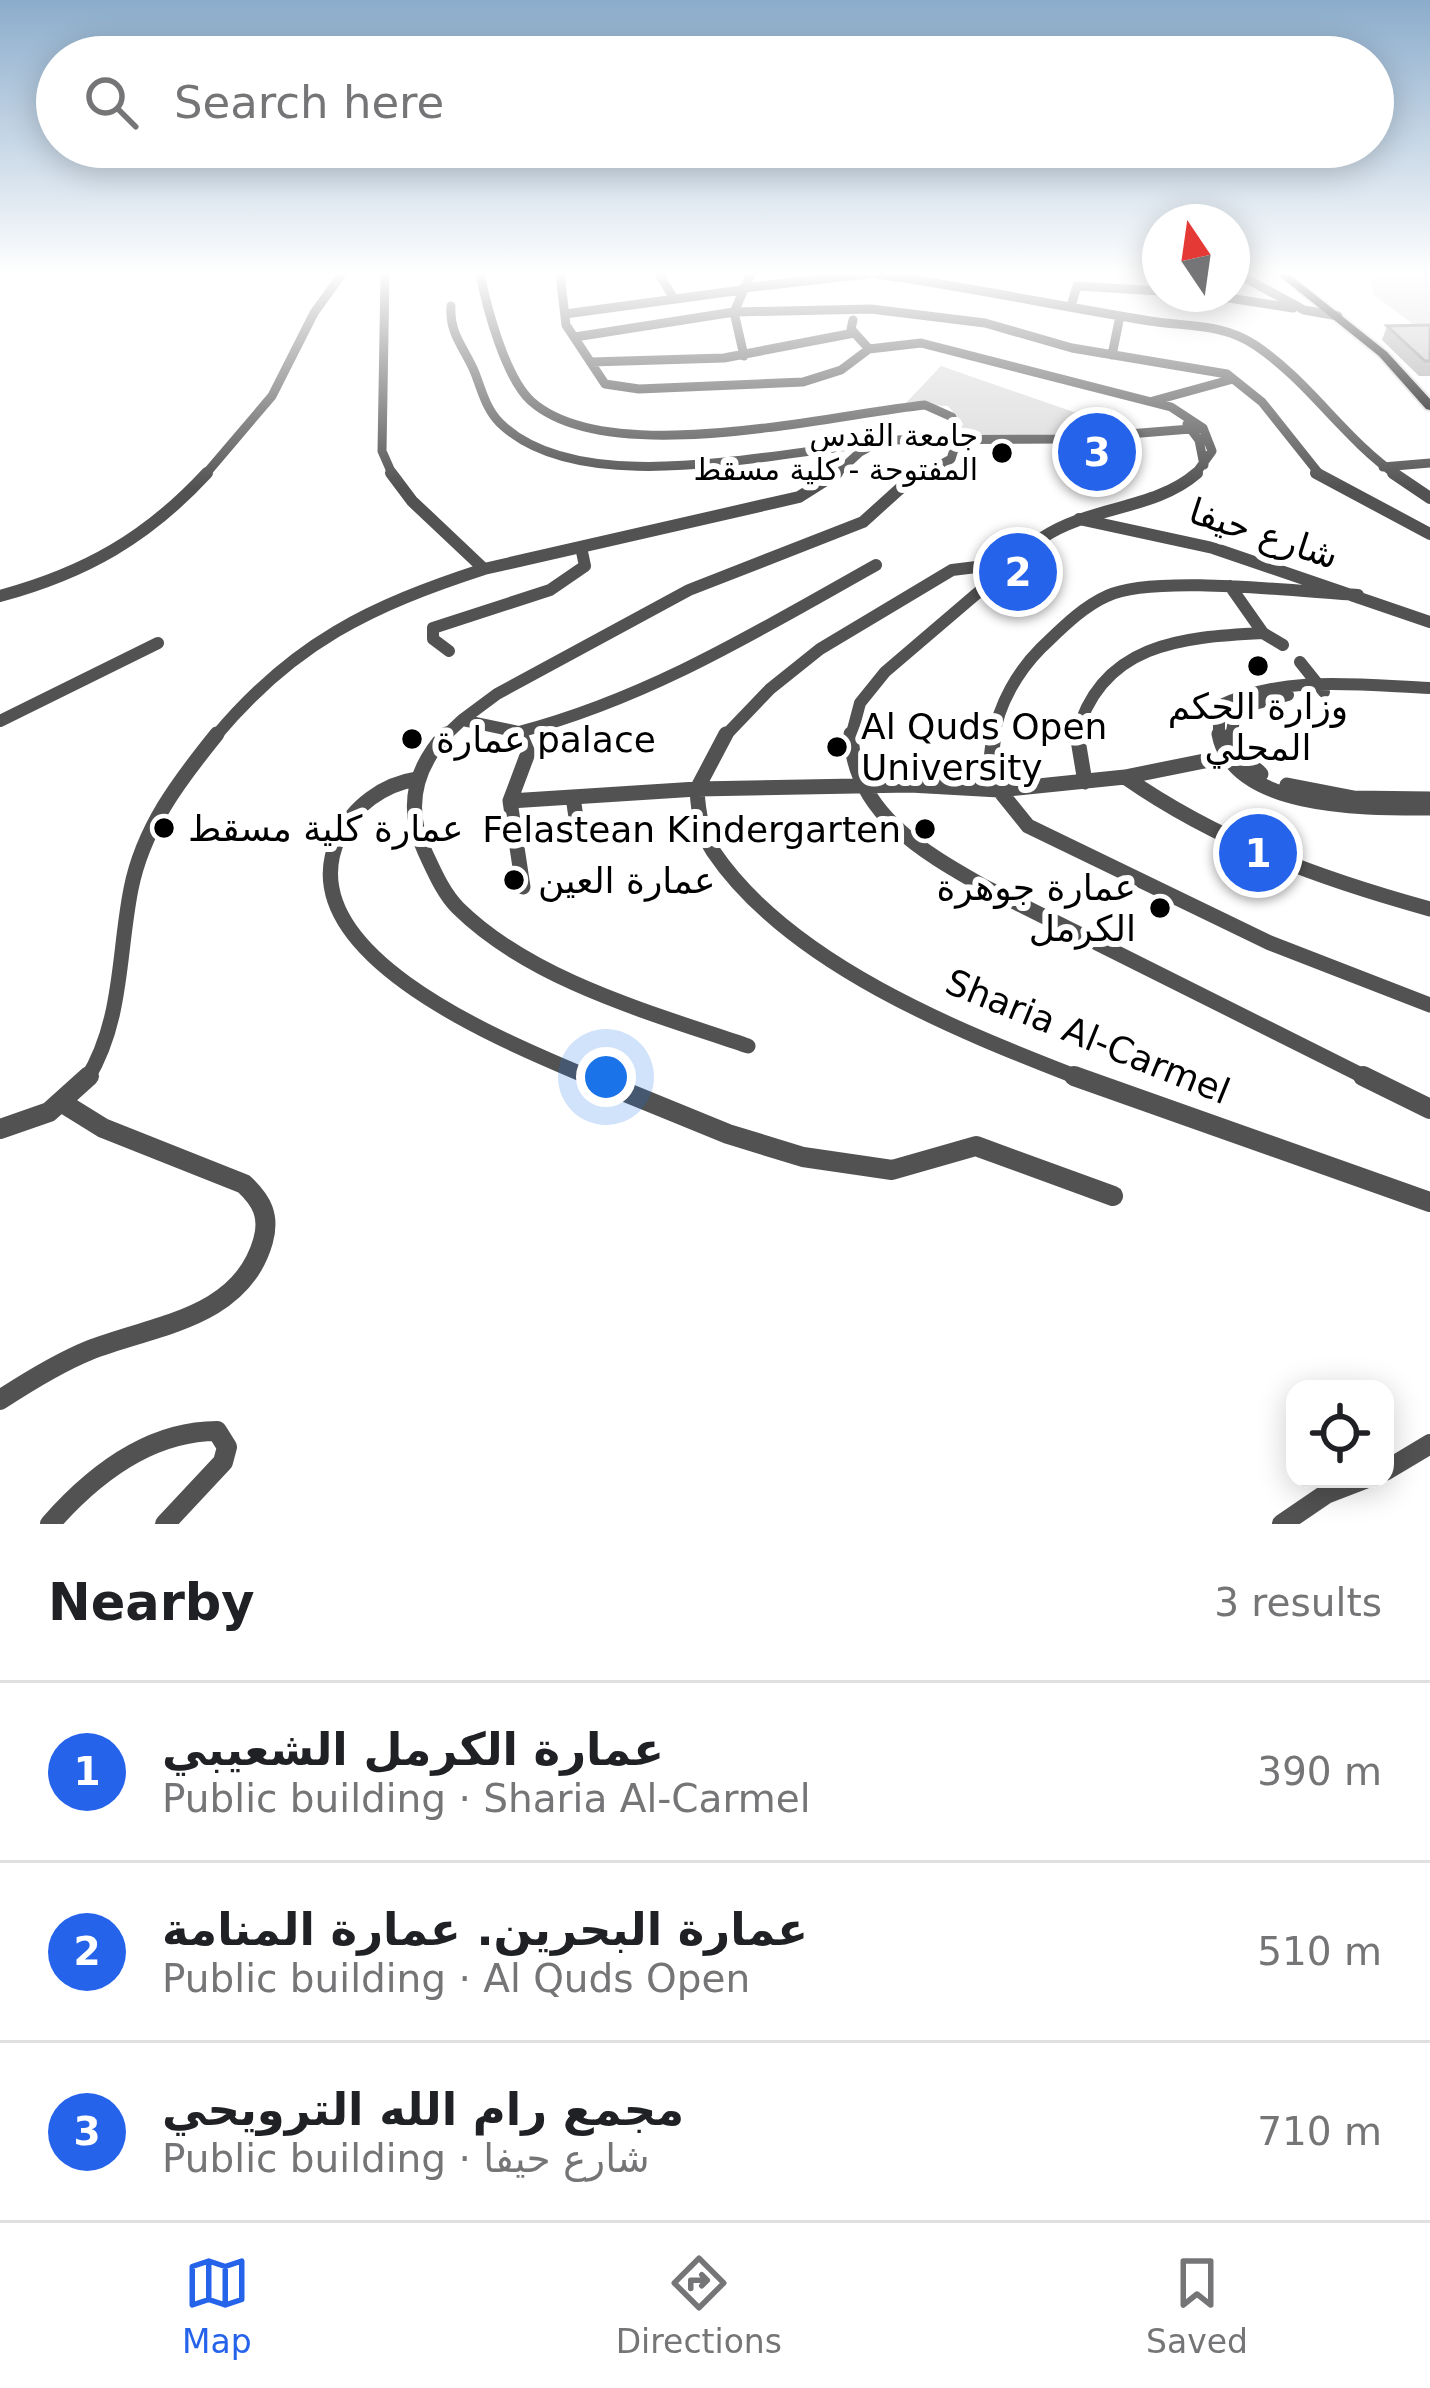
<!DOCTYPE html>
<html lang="en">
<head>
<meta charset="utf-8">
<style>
	body { margin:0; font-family:"DejaVu Sans",Cairo,sans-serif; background:#f6f6f6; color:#202124 }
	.controls { position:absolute; right:36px; bottom:36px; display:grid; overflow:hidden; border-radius:24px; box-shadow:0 6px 30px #0003 }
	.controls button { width:108px; height:108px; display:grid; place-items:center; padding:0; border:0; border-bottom:3px solid #e0e0e0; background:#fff; color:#202124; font:60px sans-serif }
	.compass { position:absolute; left:1142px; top:204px; width:108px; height:108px; border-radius:50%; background:#fff; box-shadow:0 6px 30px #0003; rotate:347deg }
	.you { position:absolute; left:606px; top:1077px; width:42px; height:42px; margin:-30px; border:9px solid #fff; border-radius:50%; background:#1a73e8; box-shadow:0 0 0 18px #1a73e833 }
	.badge { display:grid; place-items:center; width:78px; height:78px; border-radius:50%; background:#2563eb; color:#fff; font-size:39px; font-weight:700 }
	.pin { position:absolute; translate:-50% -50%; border:6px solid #fff; box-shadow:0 3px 12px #0006 }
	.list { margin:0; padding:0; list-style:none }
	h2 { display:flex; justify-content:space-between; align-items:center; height:156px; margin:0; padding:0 48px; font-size:51px }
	h2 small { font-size:39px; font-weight:400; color:#757577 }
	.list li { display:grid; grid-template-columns:78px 1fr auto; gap:36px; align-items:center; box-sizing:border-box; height:180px; padding:0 48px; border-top:3px solid #e0e0e0 }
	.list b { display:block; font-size:45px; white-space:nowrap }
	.list p { margin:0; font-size:39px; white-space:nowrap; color:#757577 }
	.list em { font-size:39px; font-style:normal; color:#757577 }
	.icon { flex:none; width:66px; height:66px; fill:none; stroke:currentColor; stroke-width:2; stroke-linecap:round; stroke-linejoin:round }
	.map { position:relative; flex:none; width:1430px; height:1524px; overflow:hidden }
	.search { position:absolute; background:#fff; box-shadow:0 6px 30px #0003; left:36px; right:36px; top:36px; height:132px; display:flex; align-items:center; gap:30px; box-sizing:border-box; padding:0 42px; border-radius:66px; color:#757577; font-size:45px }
	.sheet { height:696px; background:#fff }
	nav { display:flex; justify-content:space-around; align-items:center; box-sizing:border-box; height:168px; border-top:3px solid #e0e0e0; background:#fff; font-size:33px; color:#757577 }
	nav a { display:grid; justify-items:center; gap:6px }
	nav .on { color:#2563eb }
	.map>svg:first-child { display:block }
</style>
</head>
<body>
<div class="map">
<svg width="1430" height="1524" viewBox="0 0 1430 1524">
	<rect width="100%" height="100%" fill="#fff"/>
	<path fill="#d9d9d9" d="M 1368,274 L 1430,274 L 1430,337 L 1374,295 Z
		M 941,366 L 1137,434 L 978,439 L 959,433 L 963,424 L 948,406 L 905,404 Z"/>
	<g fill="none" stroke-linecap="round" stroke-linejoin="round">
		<defs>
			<path id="major" d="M 1277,274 L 1289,274 L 1387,352 L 1430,399 L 1430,410 L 1426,409 L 1379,356 Z"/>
		</defs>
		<use href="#major" stroke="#dbdbdb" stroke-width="4"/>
		<path stroke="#525252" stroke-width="9" d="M 385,274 L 382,451 L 393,476
			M 480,274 C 487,308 505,377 531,401 C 608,470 828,415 925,405 L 952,417 L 957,440 L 951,459 L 920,476
			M 560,274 L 566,325 L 605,384 L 639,389 L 803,382 L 841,370 L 869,349 L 921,343 L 1171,407 L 1203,428 L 1212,451 L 1194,476
			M 659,274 L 674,299
			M 877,274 C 969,287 1058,306 1150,321 C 1188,327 1222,323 1255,345 C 1309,381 1344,439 1398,476
			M 1238,274 L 1304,310 L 1338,316
			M 743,288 L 868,274
			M 1203,294 L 1293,308
			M 451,306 C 449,335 465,348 475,373 C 482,391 486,409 500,423 C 579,500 769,453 868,444
			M 1071,306 L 1077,286 L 1160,291
			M 565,314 L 742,290
			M 853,320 L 851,329 L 869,349
			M 575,337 L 734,312 L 871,309 L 985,323 L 1072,348 L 1227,374 L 1262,402 L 1321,476
			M 1112,355 L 1120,316
			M 744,356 L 734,312 L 751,274
			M 591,362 L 724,358 L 854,333
			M 1153,401 L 1233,379
			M 1187,424 L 1199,440 L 1204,465
			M 1383,467 L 1430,463
			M 204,476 L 272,396 L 314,313 L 342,274
			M 834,476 L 860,452 L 882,440 L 1066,439 L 1203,428"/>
		<path stroke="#525252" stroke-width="12" d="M 391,473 L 412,501 L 484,569 L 799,497 L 837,473
			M 1316,473 L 1430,534
			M 1393,473 L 1430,498
			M 1079,519 L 1213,548 L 1430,622
			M 1230,586 L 1263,633 L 1283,645
			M 0,596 C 85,573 147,538 207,473
			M 449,651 L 433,639 L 433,628 L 550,590 L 585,566 L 581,547
			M 1300,662 L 1324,692
			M 462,720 L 497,694 L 689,590 L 863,522 L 904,485 L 926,473
			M 0,721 L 158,643
			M 519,732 C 649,698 760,630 876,565
			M 215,737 C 293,643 370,606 484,569
			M 444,737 L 462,720 L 519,732 L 521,737
			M 724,737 L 770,689 L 820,649 L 952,570 L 1009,563
			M 851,737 L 860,703 L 885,672 L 1042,538 C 1089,506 1155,510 1197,473
			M 994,737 C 998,705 1018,671 1041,648 C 1060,630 1082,607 1107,596 C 1152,574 1302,592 1358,595
			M 1076,737 C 1100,643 1182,637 1263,633
			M 1219,737 L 1219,706 C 1285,674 1359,685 1430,688
			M 1231,737 L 1236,709 L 1288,695"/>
		<path stroke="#525252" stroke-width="15" d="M 446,734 C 414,769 405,808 425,852 C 434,871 443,893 458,908 C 532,981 652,1013 748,1046
			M 520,734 L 528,753 L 510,801 L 697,789 L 726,734
			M 851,734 C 853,812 923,852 983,886 L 1369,1079
			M 994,734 L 990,768 L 999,790 L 1028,826 L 1270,943 L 1430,1005
			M 1077,734 L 1085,782
			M 1219,734 C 1233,811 1370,808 1430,808
			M 1232,734 L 1230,743 L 1261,774
			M 1125,777 C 1218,842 1321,879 1430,909
			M 417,779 C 384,784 353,806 339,837 C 283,956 516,1046 593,1079
			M 1287,785 L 1354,798 L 1430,799
			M 573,797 L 578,831
			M 510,801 L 523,887
			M 87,1079 C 123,1020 118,954 131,889 C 143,828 179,781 217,734
			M 1082,1079 C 958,1031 789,964 713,851 C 701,833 698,810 697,789 L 910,785 L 999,790 L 1125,777 L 1239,754"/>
		<path stroke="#525252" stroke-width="20" d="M 586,1076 L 728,1134 L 803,1157 L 892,1170 L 976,1146 L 1113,1196
			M 1074,1076 L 1430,1202
			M 1363,1076 L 1430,1109
			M 0,1129 L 49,1112 L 89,1076
			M 0,1400 C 29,1381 58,1363 90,1350 C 154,1325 241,1319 263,1241 C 270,1216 262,1201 244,1184 L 103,1128 L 61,1102
			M 1385,1471 L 1430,1444
			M 50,1524 C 93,1475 150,1431 217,1431 L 227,1447 L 223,1462 L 165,1524
			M 1282,1524 L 1326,1494 L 1365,1479"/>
		<use href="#major" fill="#000" fill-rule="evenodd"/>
	</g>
	<path fill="#a7a7a7" d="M 1430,325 L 1430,376 L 1419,376 L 1382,340 L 1387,326 Z"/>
	<path fill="#c2c2c2" stroke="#888" stroke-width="3" d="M 1430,325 L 1430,361 L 1425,361 L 1387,326 Z"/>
	<linearGradient id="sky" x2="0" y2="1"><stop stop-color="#8baccb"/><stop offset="0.56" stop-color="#fff"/><stop offset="1" stop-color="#fff" stop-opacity="0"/></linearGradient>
	<rect width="1430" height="488" fill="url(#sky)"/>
	<g fill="#000" stroke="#fff" stroke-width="4.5">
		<circle cx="1002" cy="453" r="12"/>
		<circle cx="1258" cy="666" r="12"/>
		<circle cx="412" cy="739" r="12"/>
		<circle cx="837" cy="747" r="12"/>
		<circle cx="164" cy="828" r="12"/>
		<circle cx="925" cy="829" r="12"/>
		<circle cx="514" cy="880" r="12"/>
		<circle cx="1160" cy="908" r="12"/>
	</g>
	<g text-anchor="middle" stroke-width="12" stroke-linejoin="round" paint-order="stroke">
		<g font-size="30" fill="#000" stroke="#fff" text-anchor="end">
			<text x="978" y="446">جامعة القدس<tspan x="978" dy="34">المفتوحة - كلية مسقط</tspan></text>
		</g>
		<g font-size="36" fill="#000" stroke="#fff">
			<text transform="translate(1264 533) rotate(18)" y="13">شارع حيفا</text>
			<text transform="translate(1088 1036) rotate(22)" y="13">Sharia Al-Carmel</text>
		</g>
		<g font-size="36" fill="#000" stroke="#fff" text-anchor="start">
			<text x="1258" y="719" text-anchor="middle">وزارة الحكم<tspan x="1258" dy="41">المحلي</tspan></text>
			<text x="861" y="739">Al Quds Open<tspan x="861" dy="41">University</tspan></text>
			<text x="436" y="752">عمارة palace</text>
			<text x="188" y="841">عمارة كلية مسقط</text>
			<text x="901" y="842" text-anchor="end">Felastean Kindergarten</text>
			<text x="538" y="893">عمارة العين</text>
			<text x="1136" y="900" text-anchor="end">عمارة جوهرة<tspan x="1136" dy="41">الكرمل</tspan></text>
		</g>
	</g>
</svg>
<div class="controls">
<button><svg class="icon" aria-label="locate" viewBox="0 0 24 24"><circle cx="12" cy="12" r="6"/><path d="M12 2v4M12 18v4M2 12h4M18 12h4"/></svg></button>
</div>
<svg class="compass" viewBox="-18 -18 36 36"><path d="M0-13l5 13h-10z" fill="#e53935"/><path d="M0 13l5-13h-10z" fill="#757577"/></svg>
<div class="you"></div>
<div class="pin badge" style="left:1258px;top:853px">1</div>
<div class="pin badge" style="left:1018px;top:572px">2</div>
<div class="pin badge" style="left:1097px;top:452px">3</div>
<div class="search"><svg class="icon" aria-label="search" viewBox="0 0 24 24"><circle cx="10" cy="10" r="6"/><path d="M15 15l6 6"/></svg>Search here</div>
</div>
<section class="sheet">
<h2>Nearby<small>3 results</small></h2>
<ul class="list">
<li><span class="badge">1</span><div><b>عمارة الكرمل الشعيبي</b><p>Public building · Sharia Al-Carmel</p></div><em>390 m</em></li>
<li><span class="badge">2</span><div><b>عمارة البحرين. عمارة المنامة</b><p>Public building · Al Quds Open</p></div><em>510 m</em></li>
<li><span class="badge">3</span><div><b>مجمع رام الله الترويحي</b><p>Public building · شارع حيفا</p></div><em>710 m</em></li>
</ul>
</section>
<nav>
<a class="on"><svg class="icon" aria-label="map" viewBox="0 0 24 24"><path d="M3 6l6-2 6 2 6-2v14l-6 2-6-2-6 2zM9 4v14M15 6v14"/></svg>Map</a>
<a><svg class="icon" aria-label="directions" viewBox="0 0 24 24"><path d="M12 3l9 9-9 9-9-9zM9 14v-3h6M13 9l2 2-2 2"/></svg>Directions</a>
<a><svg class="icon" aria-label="saved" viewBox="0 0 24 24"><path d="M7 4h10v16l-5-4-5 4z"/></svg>Saved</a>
</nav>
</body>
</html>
